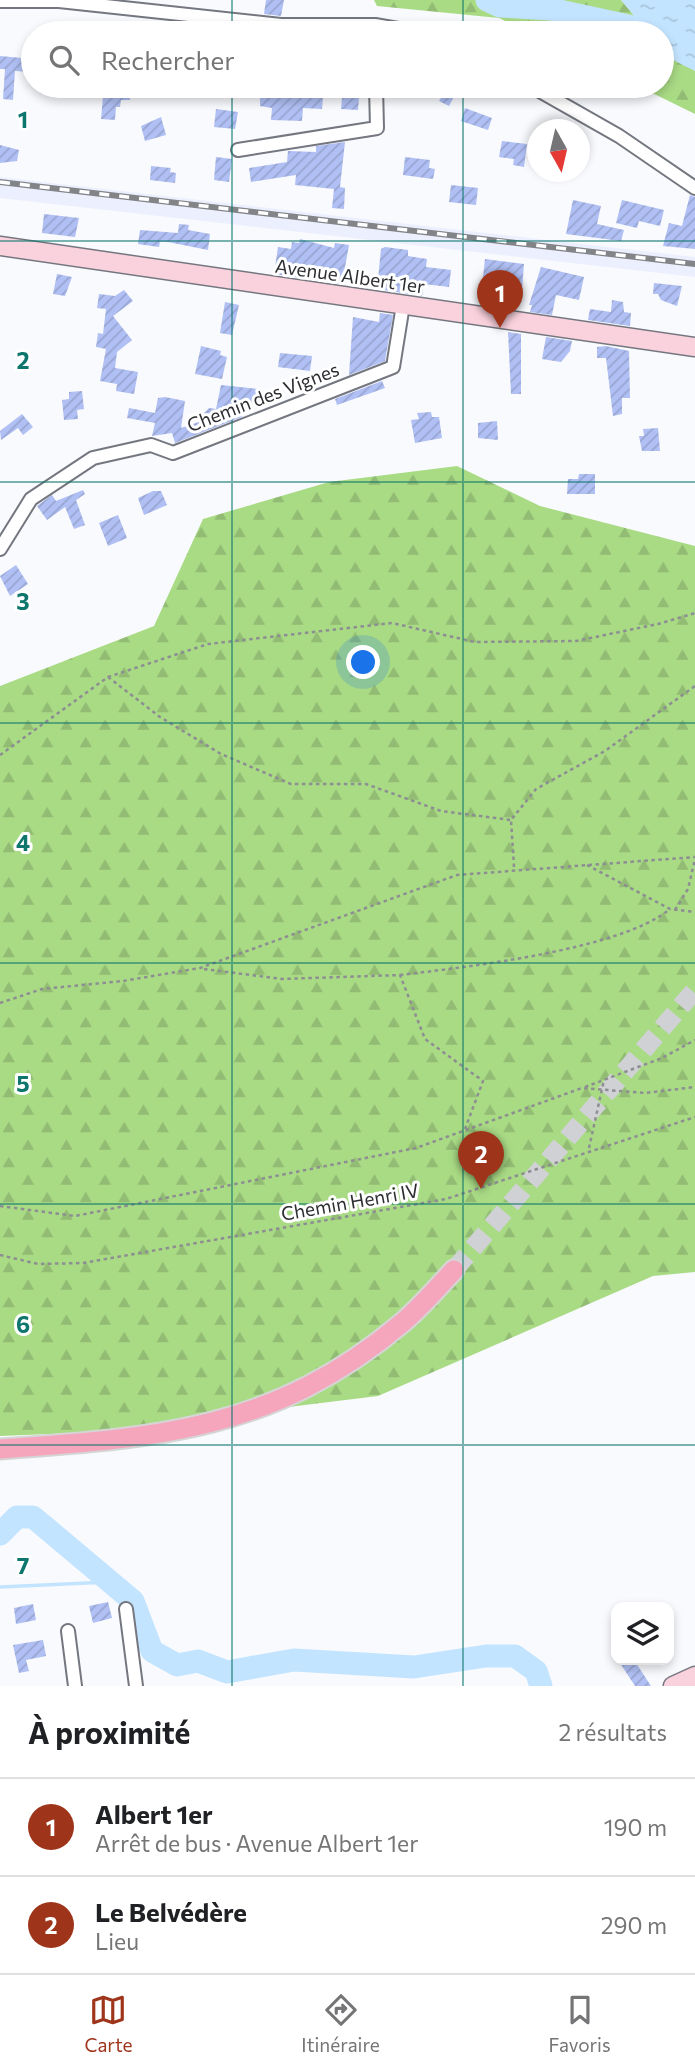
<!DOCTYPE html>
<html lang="fr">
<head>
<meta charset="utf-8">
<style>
	body { margin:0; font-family:Commissioner,sans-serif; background:#f6f6f6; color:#202124 }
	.controls { position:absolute; right:21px; bottom:21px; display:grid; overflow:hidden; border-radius:14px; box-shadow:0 4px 10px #0003 }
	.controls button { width:63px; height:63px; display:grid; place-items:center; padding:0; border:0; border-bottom:2px solid #e0e0e0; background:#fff; color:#202124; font:35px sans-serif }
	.compass { position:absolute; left:527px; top:119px; width:63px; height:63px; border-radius:50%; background:#fff; box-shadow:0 4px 10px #0003; rotate:172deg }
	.you { position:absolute; left:364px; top:663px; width:24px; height:24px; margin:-18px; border:5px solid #fff; border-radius:50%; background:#1a73e8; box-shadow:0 0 0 10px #1a73e833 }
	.badge { display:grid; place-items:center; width:46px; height:46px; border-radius:50%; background:#9e351b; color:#fff; font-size:23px; font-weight:700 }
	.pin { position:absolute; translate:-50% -58px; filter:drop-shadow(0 2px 4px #0008) }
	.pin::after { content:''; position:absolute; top:37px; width:24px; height:21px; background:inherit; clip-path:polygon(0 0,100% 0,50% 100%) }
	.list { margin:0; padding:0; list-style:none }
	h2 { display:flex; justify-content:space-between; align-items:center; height:91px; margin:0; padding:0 28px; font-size:30px }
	h2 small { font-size:23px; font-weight:400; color:#757577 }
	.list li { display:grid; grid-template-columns:46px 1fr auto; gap:21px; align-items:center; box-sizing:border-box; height:98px; padding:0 28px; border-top:2px solid #e0e0e0 }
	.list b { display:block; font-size:26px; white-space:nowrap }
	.list p { margin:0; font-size:23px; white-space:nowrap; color:#757577 }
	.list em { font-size:23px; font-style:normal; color:#757577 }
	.icon { flex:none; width:38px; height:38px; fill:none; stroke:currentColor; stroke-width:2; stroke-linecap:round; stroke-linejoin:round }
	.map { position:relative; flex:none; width:695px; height:1686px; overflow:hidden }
	.search { position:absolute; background:#fff; box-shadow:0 4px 10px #0003; left:21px; right:21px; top:21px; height:77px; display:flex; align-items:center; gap:18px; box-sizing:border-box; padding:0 24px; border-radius:38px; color:#757577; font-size:26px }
	.sheet { height:287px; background:#fff }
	nav { display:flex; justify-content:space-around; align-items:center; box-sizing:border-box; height:98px; border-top:2px solid #e0e0e0; background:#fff; font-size:19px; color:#757577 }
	nav a { display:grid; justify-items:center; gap:4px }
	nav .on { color:#9e351b }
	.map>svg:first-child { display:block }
</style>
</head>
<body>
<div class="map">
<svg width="695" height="1686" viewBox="0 0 695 1686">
	<defs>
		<pattern id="forest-firs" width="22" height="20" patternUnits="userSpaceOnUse" patternTransform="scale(1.75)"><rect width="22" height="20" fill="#a9db85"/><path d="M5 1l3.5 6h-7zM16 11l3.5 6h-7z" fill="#92bc73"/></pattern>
		<pattern id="water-ripples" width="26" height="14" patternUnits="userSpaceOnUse" patternTransform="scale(1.75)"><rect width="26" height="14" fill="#c3e4ff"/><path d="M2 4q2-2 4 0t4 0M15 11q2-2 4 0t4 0" fill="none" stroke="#a8c4db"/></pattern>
		<pattern id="building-hatch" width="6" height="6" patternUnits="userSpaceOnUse" patternTransform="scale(1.75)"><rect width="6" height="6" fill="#b0c0f4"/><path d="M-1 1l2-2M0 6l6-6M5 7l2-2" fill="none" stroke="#98a5d2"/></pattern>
	</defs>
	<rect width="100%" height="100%" fill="#f9fafe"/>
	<path fill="#ecf0fe" d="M 0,177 L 695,257 L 695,277 L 0,198 Z"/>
	<path fill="url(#forest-firs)" d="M 374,0 L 621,0 L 649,33 L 531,33 L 499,18 L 377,6 Z
		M 662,49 L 695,71 L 695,114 L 638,86 L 662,86 Z
		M 457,466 L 540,506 L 695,546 L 695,1272 L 653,1276 L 378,1396 L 77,1433 L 0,1436 L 0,686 L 154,626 L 203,519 L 329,482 Z"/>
	<path fill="url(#water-ripples)" d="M 621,0 L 695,0 L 695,71 C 674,60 662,59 662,33 L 649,33 Z"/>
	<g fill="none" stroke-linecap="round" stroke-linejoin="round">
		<path stroke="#c3e4ff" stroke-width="3.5" d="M 0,1587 L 109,1582"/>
		<path stroke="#c3e4ff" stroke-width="23" d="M 487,0 L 500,6 L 550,9 L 661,33
			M 0,1534 L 17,1517 L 33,1517 L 133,1601 L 152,1651 L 177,1665 L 198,1661 L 227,1672 L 294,1660 L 414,1667 L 486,1656 L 515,1656 L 536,1671 L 541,1686"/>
	</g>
	<path fill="url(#building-hatch)" d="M 266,0 L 284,0 L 281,16 L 264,14 Z
		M 0,56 L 33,59 L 33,72 L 15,71 L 13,100 L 3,99 L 5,69 L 0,69 Z
		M 41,86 L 122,86 L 131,87 L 130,100 L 121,100 L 120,107 L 116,107 L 115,120 L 101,119 L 103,96 L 40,93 Z
		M 304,86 L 324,86 L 322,109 L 303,108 L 302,121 L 271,120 L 272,108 L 260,106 L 260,93 L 280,91 L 280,95 L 303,97 Z
		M 343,86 L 360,86 L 358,110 L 341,109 Z
		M 424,86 L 454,86 L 450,92 L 455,95 L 449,106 L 439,101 L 442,96 Z
		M 465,108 L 492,118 L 488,130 L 461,121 Z
		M 216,109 L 238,112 L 235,129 L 214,127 Z
		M 161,117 L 166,135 L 145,141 L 141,126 Z
		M 502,141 L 527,144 L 524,167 L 513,165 L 514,159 L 499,157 Z
		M 345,142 L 340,187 L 345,188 L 344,209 L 332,208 L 334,189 L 295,185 L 296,175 L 251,182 L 249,168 L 287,162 L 288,151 L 316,152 L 316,146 Z
		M 0,145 L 19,150 L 17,161 L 0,163 Z
		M 216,157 L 232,159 L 229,182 L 214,180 Z
		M 405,157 L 430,160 L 429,168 L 435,169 L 433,179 L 403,175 Z
		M 151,166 L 171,168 L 170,172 L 176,173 L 175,183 L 150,180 Z
		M 451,185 L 478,188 L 476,205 L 449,202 Z
		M 690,195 L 695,197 L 695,249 L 663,246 L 669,223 L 682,226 Z
		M 573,200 L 601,206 L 597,224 L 624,230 L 621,241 L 566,234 Z
		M 622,200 L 664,210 L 660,226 L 639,221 L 637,228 L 616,223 Z
		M 44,214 L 79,218 L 75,237 L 42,233 Z
		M 179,224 L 189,225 L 188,230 L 210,234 L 208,250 L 168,242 L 160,242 L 159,247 L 138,244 L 140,230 L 178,233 Z
		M 300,239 L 334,248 L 335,243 L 349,245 L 342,284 L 274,274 L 278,247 L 291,249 L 292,242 L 299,243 Z
		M 385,247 L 408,250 L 408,256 L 427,259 L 426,267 L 451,270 L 449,287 L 424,284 L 422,296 L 377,289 L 381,249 Z
		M 485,259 L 524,264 L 521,303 L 492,299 L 491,306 L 480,304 Z
		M 541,267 L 584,277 L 579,300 L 556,295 L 552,315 L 530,312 L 532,305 L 529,305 Z
		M 57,274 L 72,277 L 65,296 L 53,294 Z
		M 654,283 L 682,286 L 677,306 L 661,300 L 658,294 L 653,294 Z
		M 124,290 L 133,301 L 113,316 L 132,340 L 117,352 L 115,368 L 138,372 L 134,394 L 116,391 L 117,384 L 100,381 L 106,349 L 96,347 L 98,333 L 103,334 L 106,309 L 97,308 L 99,294 L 115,296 Z
		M 612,300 L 623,302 L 624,312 L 631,313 L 630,326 L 588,320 L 590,309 L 611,312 Z
		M 225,302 L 239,305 L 232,335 L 220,333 Z
		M 380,313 L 393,315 L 385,361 L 349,375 L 353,317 L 379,322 Z
		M 508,332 L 521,334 L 521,394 L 511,394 Z
		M 546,337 L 572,341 L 570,351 L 561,362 L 542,359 Z
		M 201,346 L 221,351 L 220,355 L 227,357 L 222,379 L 195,374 Z
		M 606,346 L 629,351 L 630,398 L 622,398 L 622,414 L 613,416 L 606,358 L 597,358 L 597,347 Z
		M 280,353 L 312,356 L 310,371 L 278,367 Z
		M 382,381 L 385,388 L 337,405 L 335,399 Z
		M 221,385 L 258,389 L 257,404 L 237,401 L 242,417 L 175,443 L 172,433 L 152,436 L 155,423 L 127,418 L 129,408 L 155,413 L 158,398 L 165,397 L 185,401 L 181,428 L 205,420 L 204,413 L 209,408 L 216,409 Z
		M 82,391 L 84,409 L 77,410 L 78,419 L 64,420 L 62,400 L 69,399 L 69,392 Z
		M 431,412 L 432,417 L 439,417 L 442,438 L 415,443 L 411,420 L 419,419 L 417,413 Z
		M 22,414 L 33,427 L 23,435 L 18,428 L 1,440 L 0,431 Z
		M 497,421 L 498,440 L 478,438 L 478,423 Z
		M 658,428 L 660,451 L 642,451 L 639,436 L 644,436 L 643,429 Z
		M 579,474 L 595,474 L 595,494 L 567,494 L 568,479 L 578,479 Z
		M 83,490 L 85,494 L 76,500 L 85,525 L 74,529 L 65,507 L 47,520 L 37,506 L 52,495 L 56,501 Z
		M 153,491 L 161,491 L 167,505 L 144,515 L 138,498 Z
		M 118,515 L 127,538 L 108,546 L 99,523 Z
		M 16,565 L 28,584 L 10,596 L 0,576 Z
		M 108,1602 L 112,1618 L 93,1623 L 89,1606 Z
		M 33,1604 L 36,1620 L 16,1624 L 14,1608 Z
		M 43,1640 L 46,1656 L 26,1660 L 29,1671 L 19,1673 L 13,1645 Z
		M 618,1660 L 634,1660 L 651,1686 L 635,1686 Z"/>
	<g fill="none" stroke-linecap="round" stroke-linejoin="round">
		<path stroke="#d0d1d5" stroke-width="19" stroke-dasharray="19 10" stroke-linecap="butt" d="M 454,1270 L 695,990"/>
		<defs>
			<path id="street" d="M 0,1 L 59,1 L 281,25 L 375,25 L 421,33
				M 531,86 L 619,136 L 695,188
				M 238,150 L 377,128 L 376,86
				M 0,549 L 31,499 L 93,458 L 151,445 L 173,453 L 393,367 L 403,305
				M 126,1609 L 136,1686
				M 68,1631 L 75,1686"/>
			<path id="secondary" d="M 0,246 L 695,347
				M 673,1686 L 695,1676"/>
			<path id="primary" d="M 0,1449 C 158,1438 275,1430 402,1323 C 421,1307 437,1288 454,1270"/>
		</defs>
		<use href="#street" stroke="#74777f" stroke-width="16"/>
		<use href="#secondary" stroke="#74777f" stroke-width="21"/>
		<use href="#primary" stroke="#d5d5d6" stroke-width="23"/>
		<path stroke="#8d8e92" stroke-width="2.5" stroke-dasharray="3.5 3.5" stroke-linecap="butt" d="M 108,677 L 160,717 L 221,754 L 291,784 L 366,784 L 441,811 L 511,820
			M 0,755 L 108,677 L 208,644 L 392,623 L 475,642 L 576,641 L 658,624 L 695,613
			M 587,865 L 670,909 L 695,912
			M 514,867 L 511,820 L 536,789 L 605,751 L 695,686
			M 675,910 L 688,889 L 695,859
			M 204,969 L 282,979 L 400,975 L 425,1039 L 483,1081 L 465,1129
			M 400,975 C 466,967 620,950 670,909
			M 0,1003 L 42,989 L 123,981 L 200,968 L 457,875 L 695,857
			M 585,1087 L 662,1058 L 695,1040
			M 589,1148 L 604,1080
			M 0,1206 L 75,1216 L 416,1148 L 582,1088 L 645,1093 L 695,1087
			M 0,1255 L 38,1264 L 83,1263 L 446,1199 L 695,1117"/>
		<use href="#street" stroke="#fff" stroke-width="12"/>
		<use href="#secondary" stroke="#fad2dd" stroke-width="18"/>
		<use href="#primary" stroke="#f5a5bc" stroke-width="19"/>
		<defs>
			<path id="rail" d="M 0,182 L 695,264"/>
		</defs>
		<use href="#rail" stroke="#838488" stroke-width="6"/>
		<use href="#rail" stroke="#fff" stroke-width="3.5" stroke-dasharray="10" stroke-linecap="butt"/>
	</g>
	<path fill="none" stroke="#0f766e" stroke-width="2" stroke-opacity="0.55" d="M 232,0 L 232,33M 463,0 L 463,33M 232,86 L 232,1686M 463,86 L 463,1686M 0,241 L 695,241M 0,482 L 695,482M 0,723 L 695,723M 0,963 L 695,963M 0,1204 L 695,1204M 0,1445 L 695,1445"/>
	<g text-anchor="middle" stroke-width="6" stroke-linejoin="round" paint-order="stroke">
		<g font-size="19" fill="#2d2e32" stroke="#fff">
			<text transform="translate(350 276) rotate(8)" y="7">Avenue Albert 1er</text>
			<text transform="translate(263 397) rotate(-21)" y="7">Chemin des Vignes</text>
			<text transform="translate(350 1202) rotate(-10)" y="7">Chemin Henri IV</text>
		</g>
	</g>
	<g font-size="23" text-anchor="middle" font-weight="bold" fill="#0f766e" stroke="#fff" stroke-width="6" stroke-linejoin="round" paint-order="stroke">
		<text x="23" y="128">1</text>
		<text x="23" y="369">2</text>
		<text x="23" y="610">3</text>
		<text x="23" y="851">4</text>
		<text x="23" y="1092">5</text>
		<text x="23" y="1333">6</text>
		<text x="23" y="1574">7</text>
	</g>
</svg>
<div class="controls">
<button><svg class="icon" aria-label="layers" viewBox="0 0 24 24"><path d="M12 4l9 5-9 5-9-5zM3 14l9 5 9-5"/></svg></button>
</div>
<svg class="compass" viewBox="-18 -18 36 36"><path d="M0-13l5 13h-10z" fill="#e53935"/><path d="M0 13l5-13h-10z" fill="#757577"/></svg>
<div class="you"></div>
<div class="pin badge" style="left:500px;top:328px">1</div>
<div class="pin badge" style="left:481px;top:1189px">2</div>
<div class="search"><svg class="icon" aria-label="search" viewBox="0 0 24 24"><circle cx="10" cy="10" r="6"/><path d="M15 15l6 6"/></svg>Rechercher</div>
</div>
<section class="sheet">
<h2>À proximité<small>2 résultats</small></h2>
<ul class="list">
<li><span class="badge">1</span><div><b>Albert 1er</b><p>Arrêt de bus · Avenue Albert 1er</p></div><em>190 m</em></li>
<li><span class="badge">2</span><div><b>Le Belvédère</b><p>Lieu</p></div><em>290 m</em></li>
</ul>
</section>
<nav>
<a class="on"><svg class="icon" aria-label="map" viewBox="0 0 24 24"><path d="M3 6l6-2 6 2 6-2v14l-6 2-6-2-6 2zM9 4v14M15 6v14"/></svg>Carte</a>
<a><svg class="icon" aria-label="directions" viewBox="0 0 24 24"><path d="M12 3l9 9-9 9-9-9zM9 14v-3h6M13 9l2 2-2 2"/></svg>Itinéraire</a>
<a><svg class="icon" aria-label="saved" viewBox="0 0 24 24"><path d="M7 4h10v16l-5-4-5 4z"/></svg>Favoris</a>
</nav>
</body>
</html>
